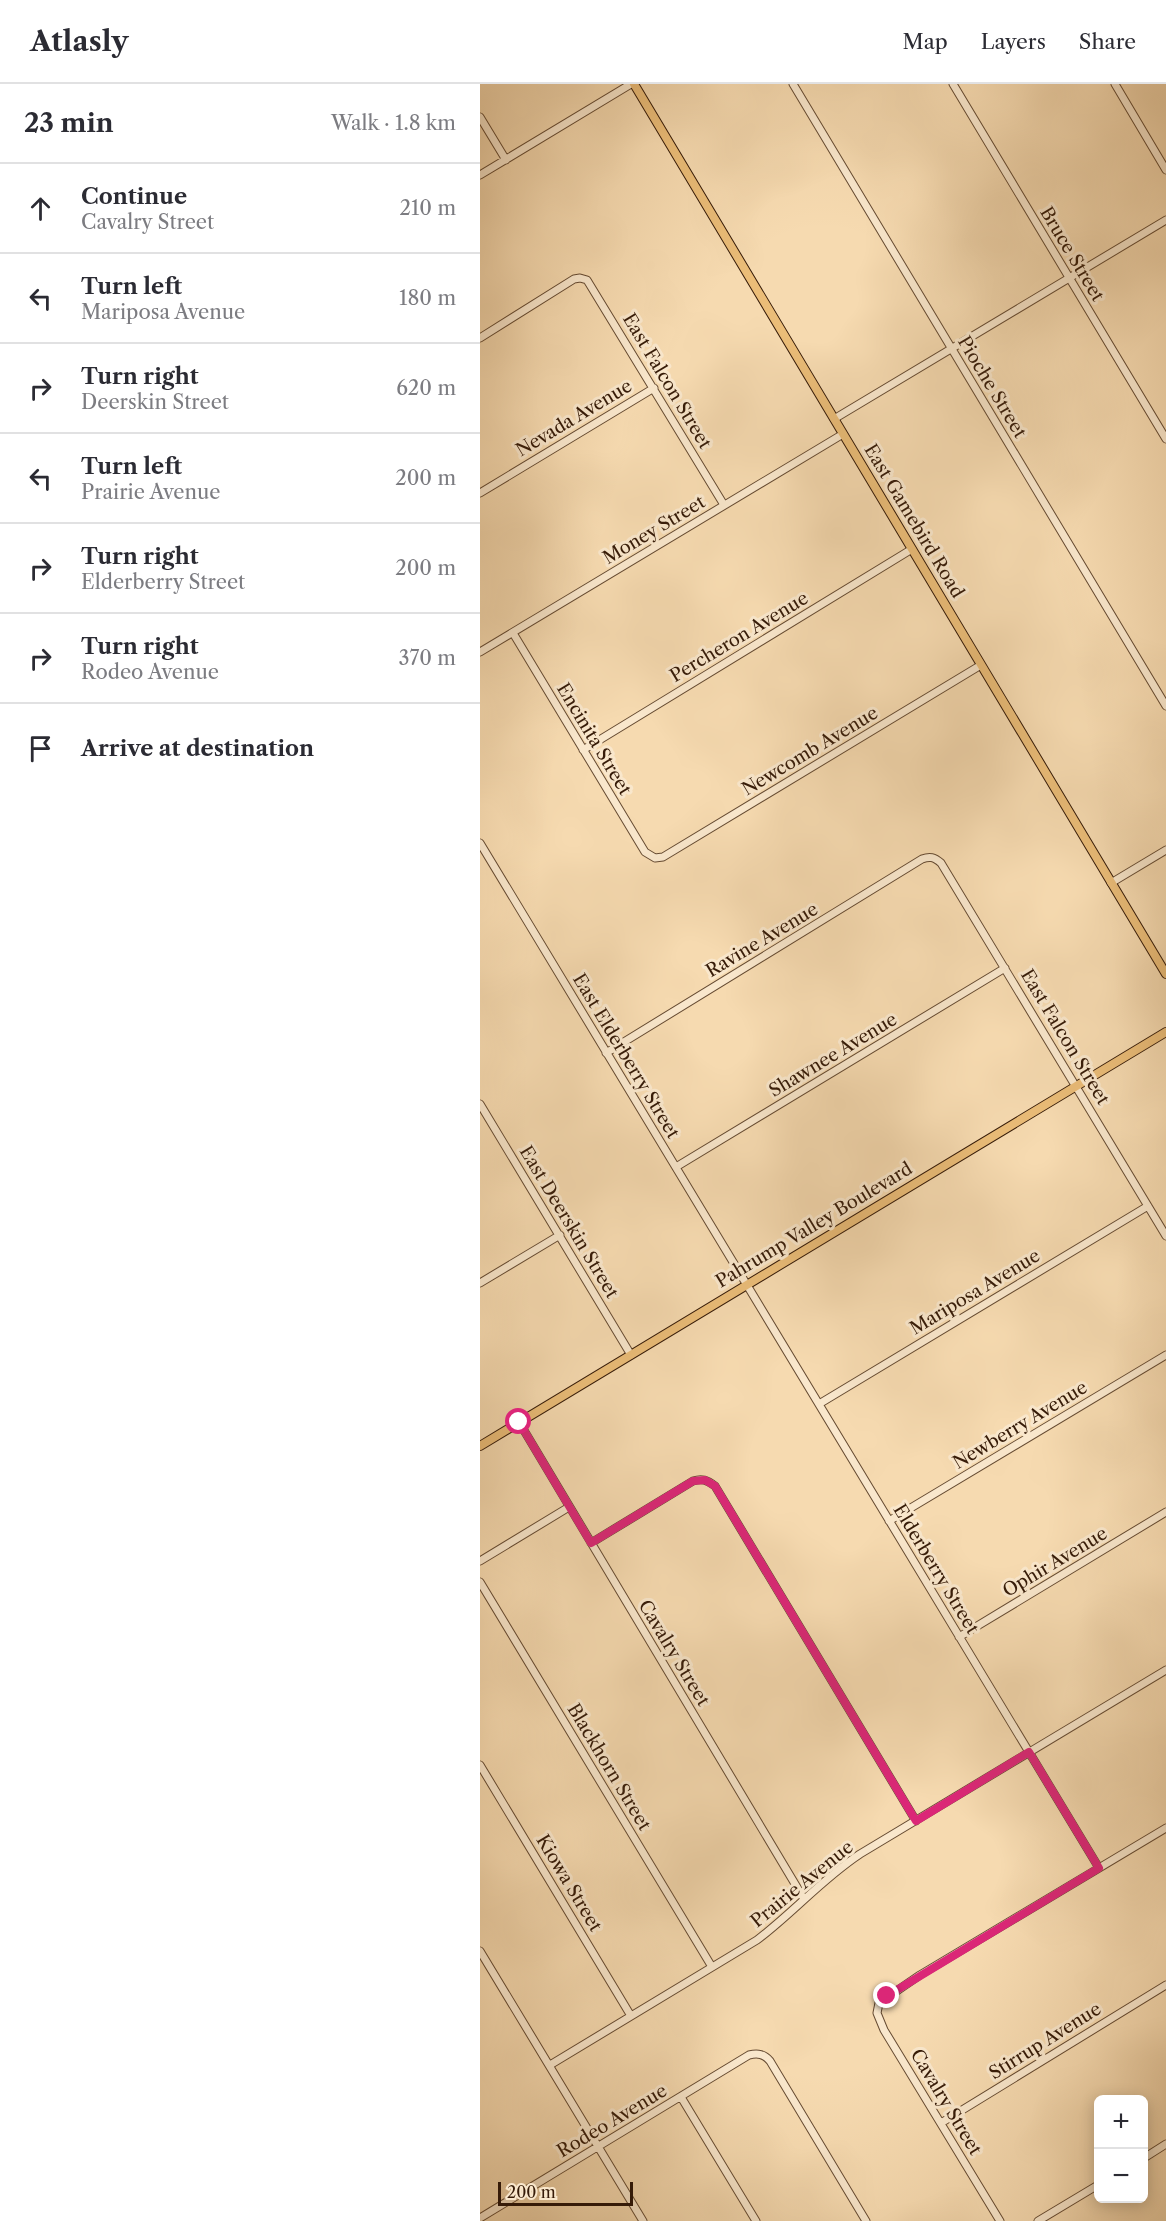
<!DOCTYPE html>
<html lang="en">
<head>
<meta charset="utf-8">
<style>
	body { margin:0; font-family:"Libre Caslon Text",serif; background:#f7f7f7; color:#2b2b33 }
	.controls { position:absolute; right:18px; bottom:18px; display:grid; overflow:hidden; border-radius:9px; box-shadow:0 3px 15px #0003 }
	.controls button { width:54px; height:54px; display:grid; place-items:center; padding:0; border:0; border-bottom:2px solid #e1e1e2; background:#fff; color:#2b2b33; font:30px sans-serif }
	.scale { position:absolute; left:18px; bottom:15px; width:135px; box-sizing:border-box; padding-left:6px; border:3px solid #361b08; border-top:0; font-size:16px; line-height:21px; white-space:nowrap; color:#361b08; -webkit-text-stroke:4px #f9e7cc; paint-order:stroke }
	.stop { position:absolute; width:18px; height:18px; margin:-14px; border:4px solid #db2777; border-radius:50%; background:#fff }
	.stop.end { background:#db2777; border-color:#fff; box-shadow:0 2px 6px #0008 }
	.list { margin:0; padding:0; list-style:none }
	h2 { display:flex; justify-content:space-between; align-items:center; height:78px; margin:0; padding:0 24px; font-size:26px }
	h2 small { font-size:20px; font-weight:400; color:#7c7c81 }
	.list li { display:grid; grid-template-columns:39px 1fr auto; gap:18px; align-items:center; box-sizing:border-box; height:90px; padding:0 24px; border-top:2px solid #e1e1e2 }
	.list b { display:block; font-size:22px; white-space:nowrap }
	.list p { margin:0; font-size:20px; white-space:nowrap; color:#7c7c81 }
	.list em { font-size:20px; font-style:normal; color:#7c7c81 }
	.icon { flex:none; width:33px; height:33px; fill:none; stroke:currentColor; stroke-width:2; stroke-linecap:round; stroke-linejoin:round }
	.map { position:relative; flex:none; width:686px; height:2137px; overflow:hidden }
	header { display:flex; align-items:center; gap:36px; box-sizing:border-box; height:84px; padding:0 30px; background:#fff; border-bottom:2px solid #e1e1e2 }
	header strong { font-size:28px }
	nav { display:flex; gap:33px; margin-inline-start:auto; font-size:21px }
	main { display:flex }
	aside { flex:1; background:#fff }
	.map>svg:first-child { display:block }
</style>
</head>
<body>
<header>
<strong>Atlasly</strong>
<nav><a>Map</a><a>Layers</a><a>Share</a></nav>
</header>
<main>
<aside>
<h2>23 min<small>Walk · 1.8 km</small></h2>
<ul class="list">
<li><svg class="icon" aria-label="ahead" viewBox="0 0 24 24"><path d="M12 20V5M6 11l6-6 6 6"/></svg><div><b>Continue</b><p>Cavalry Street</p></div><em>210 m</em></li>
<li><svg class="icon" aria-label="left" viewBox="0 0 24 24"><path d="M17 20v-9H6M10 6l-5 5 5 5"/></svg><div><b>Turn left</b><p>Mariposa Avenue</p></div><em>180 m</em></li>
<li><svg class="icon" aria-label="right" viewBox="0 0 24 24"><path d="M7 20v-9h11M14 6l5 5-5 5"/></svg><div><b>Turn right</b><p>Deerskin Street</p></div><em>620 m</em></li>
<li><svg class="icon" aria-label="left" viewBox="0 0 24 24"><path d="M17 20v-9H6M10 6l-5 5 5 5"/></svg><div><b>Turn left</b><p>Prairie Avenue</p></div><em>200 m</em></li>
<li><svg class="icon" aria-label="right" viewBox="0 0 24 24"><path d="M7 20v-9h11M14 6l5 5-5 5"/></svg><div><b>Turn right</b><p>Elderberry Street</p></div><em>200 m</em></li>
<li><svg class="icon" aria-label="right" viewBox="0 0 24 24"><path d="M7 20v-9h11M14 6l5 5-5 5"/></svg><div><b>Turn right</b><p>Rodeo Avenue</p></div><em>370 m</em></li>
<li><svg class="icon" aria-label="arrive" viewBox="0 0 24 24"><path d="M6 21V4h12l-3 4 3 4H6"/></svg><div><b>Arrive at destination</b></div></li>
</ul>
</aside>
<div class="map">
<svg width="686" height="2137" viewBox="0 0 686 2137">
	<rect width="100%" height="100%" fill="#f6dab0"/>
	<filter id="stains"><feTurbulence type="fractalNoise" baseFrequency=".00333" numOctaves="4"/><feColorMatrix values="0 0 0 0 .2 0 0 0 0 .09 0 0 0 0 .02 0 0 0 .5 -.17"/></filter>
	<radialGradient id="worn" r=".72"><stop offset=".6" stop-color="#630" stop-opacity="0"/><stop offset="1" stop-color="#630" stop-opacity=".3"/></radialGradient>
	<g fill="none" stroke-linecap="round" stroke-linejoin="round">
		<defs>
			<path id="minor" d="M 313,0 L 686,622
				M 473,0 L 686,355
				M 635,0 L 686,86
				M 0,33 L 26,76
				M 0,91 L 151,0
				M 0,254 L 94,195 L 100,194 L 107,196 L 244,421
				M 354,335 L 686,136
				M 0,409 L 174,304
				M 33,549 L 165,768 L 175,774 L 183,773 L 501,581
				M 0,568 L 363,350
				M 103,666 L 432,465
				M 0,759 L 619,1784
				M 631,799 L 686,766
				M 126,969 L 442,775 C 450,772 454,773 461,779 L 686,1152
				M 0,1020 L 151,1271
				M 196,1083 L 525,884
				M 0,1199 L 80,1151
				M 339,1320 L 668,1122
				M 39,1338 L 324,1815
				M 409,1437 L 686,1271
				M 111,1459 L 213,1397 C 222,1394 227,1396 235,1402 L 436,1737
				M 0,1477 L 89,1423
				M 0,1498 L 232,1883
				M 479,1553 L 686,1428
				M 0,1681 L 151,1932
				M 0,1867 L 163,2137
				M 70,1981 L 277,1856 C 313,1829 342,1795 380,1770 L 686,1586
				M 201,2013 L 276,2137
				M 461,2039 L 686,1901
				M 664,2074 L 686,2060
				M 0,2134 L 269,1971 C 278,1969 284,1970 290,1977 L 386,2137
				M 520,2137 L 404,1946 L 397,1929 L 399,1919 L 440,1891 L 686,1744
				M 558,2137 L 618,2101"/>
			<path id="major" d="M 154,0 L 686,890
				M 0,1362 L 686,948"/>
		</defs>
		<use href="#minor" stroke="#664b32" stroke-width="9"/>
		<use href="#major" stroke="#361b08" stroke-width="10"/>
		<use href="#minor" stroke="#f9e7cc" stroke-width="7"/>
		<use href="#major" stroke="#ebbd78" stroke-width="8"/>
	</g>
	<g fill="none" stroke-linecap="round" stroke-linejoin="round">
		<path stroke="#db2777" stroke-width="8" d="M 39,1338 L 111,1459 L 213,1397 L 225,1396 L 235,1402 L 436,1737 L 549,1668 L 619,1784 L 407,1912"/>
	</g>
	<g text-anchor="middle" stroke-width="6" stroke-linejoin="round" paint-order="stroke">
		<g font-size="18" fill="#361b08" stroke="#f9e7cc">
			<text transform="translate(592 170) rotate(59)" y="6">Bruce Street</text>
			<text transform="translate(187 297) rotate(59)" y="6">East Falcon Street</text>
			<text transform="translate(512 303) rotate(59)" y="6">Pioche Street</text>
			<text transform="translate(94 334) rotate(-31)" y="6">Nevada Avenue</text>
			<text transform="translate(434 437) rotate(59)" y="6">East Gamebird Road</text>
			<text transform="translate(174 446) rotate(-31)" y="6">Money Street</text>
			<text transform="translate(259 553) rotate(-31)" y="6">Percheron Avenue</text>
			<text transform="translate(114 655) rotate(59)" y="6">Encinita Street</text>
			<text transform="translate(330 667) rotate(-31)" y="6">Newcomb Avenue</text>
			<text transform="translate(282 856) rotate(-31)" y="6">Ravine Avenue</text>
			<text transform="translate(585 953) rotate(59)" y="6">East Falcon Street</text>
			<text transform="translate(353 971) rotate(-31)" y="6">Shawnee Avenue</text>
			<text transform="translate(146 972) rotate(59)" y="6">East Elderberry Street</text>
			<text transform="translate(89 1138) rotate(59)" y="6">East Deerskin Street</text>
			<text transform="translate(334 1141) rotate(-31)" y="6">Pahrump Valley Boulevard</text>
			<text transform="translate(495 1208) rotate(-31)" y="6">Mariposa Avenue</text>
			<text transform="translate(540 1341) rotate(-31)" y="6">Newberry Avenue</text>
			<text transform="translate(575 1478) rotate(-31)" y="6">Ophir Avenue</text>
			<text transform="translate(456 1485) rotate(59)" y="6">Elderberry Street</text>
			<text transform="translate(194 1569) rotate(59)" y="6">Cavalry Street</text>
			<text transform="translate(129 1683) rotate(59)" y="6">Blackhorn Street</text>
			<text transform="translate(89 1799) rotate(59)" y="6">Kiowa Street</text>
			<text transform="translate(322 1800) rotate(-39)" y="6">Prairie Avenue</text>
			<text transform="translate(565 1957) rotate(-32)" y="6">Stirrup Avenue</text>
			<text transform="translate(466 2018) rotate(59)" y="6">Cavalry Street</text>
			<text transform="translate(132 2037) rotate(-31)" y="6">Rodeo Avenue</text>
		</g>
	</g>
	<rect width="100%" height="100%" filter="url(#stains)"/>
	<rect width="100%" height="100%" fill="url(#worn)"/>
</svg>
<div class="controls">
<button>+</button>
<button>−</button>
</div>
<div class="scale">200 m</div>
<div class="stop" style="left:39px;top:1338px"></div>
<div class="stop end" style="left:407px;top:1912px"></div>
</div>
</main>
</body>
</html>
